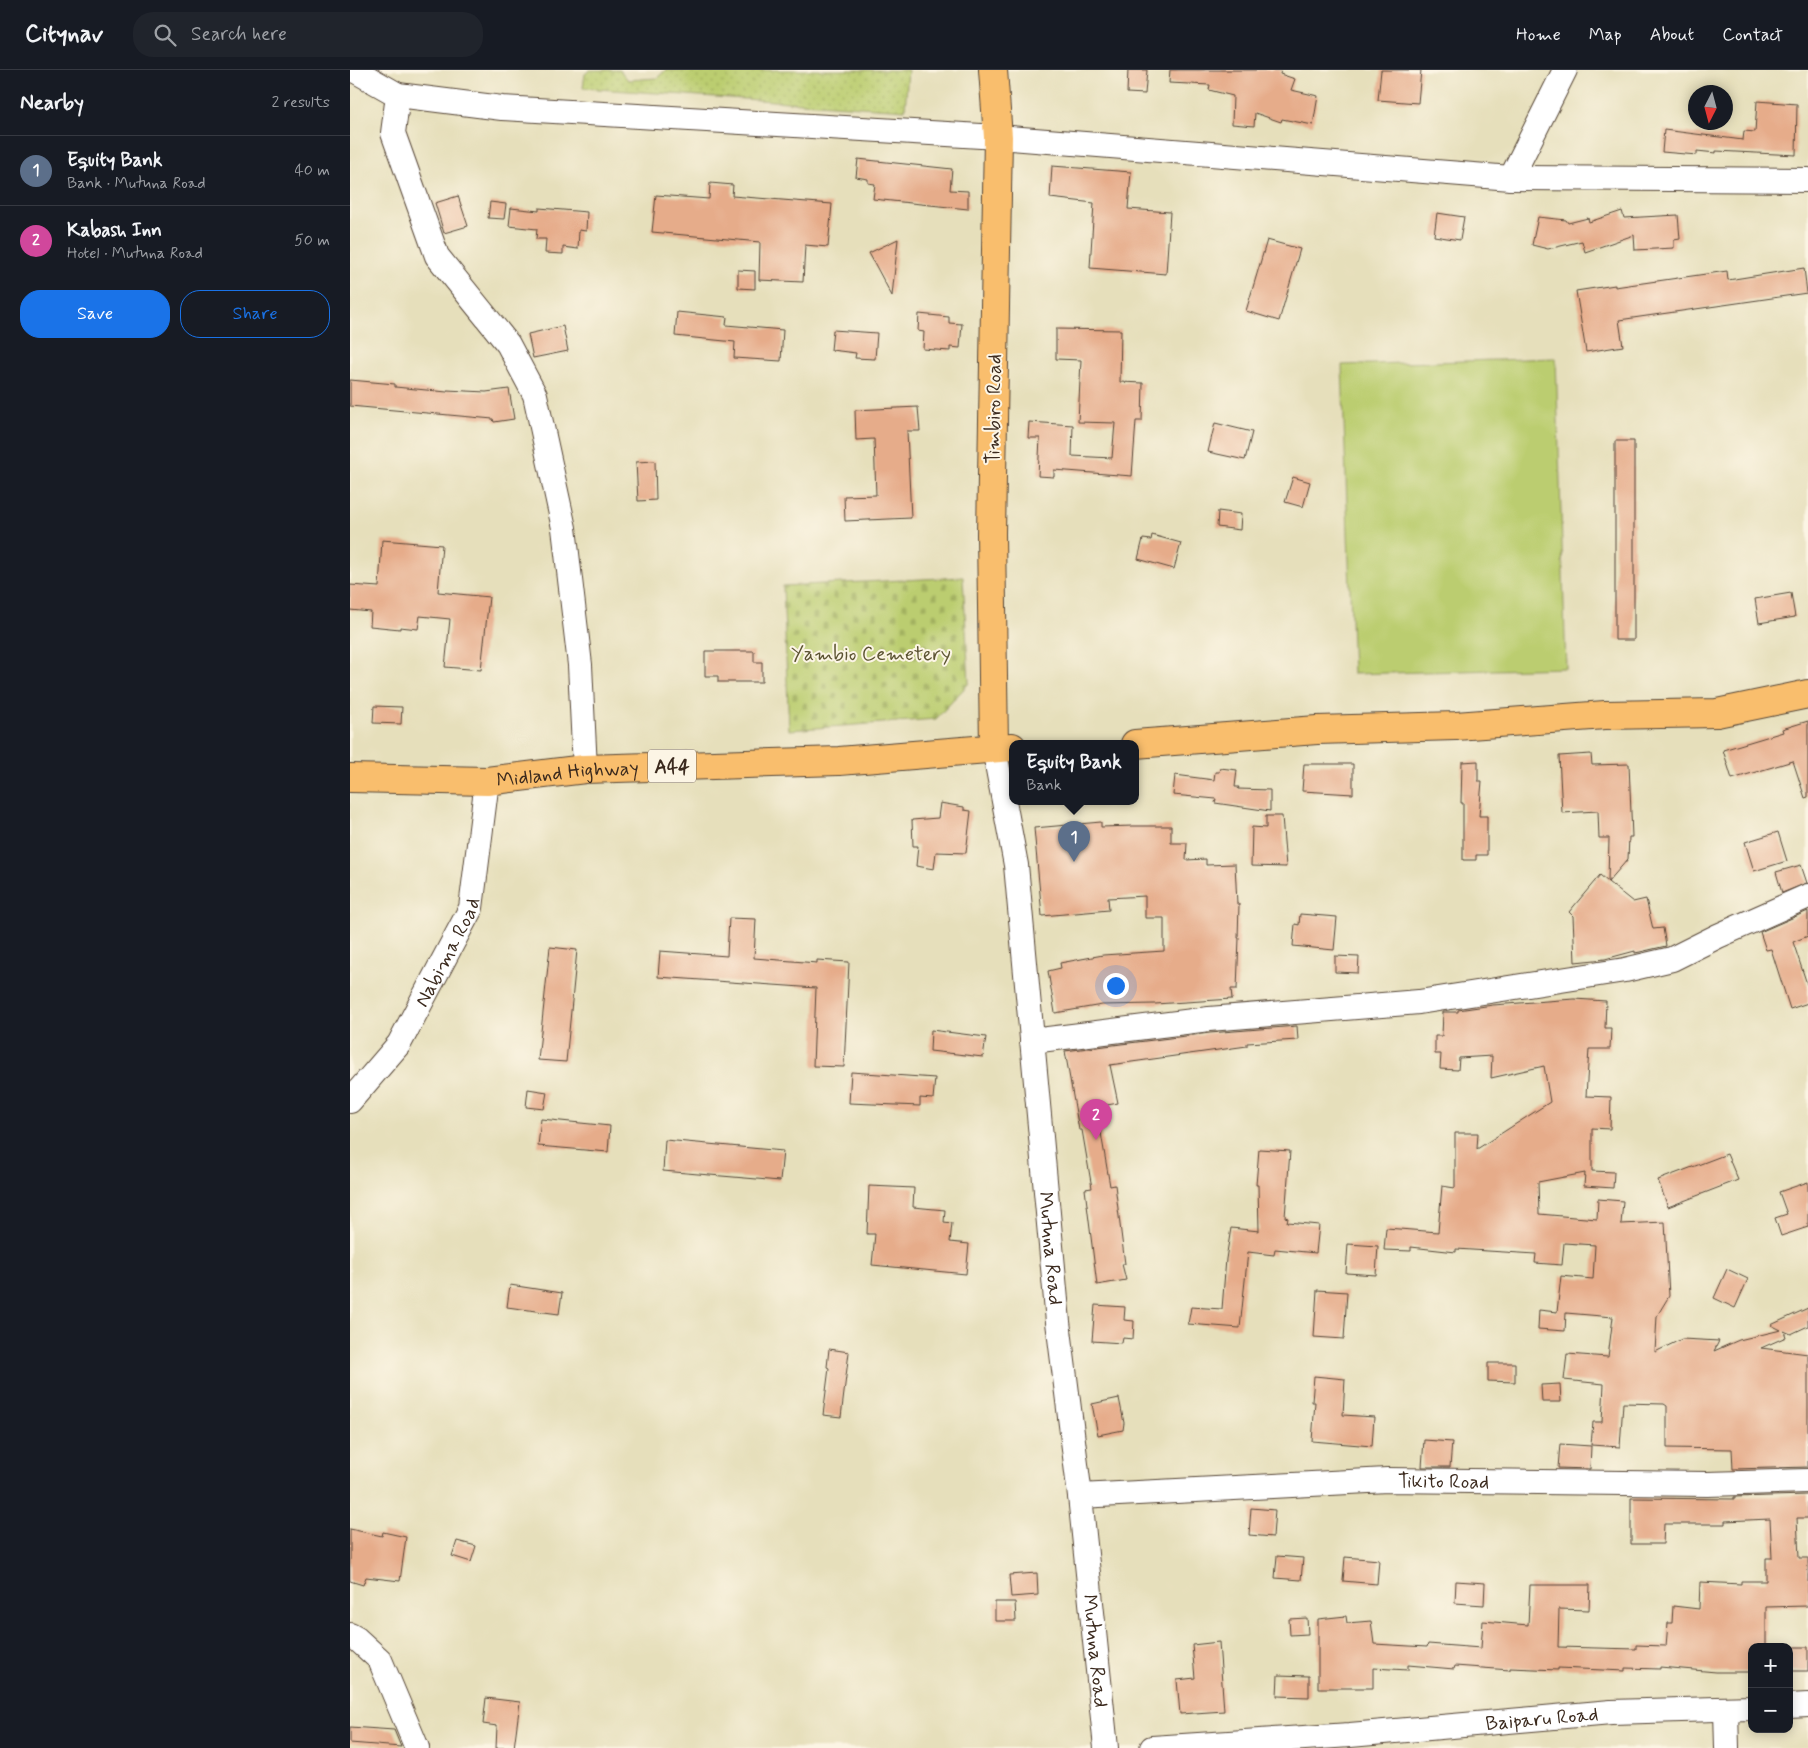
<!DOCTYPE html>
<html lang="en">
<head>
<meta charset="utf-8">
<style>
	body { margin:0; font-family:Mynerve,sans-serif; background:#20242c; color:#f1f3f6 }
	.controls { position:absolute; right:15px; bottom:15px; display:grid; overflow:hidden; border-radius:10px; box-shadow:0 2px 12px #0003 }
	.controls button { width:45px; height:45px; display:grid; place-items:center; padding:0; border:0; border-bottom:1px solid #363941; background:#171b24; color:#f1f3f6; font:25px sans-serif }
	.compass { position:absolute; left:1338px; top:15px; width:45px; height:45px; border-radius:50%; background:#171b24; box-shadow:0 2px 12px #0003; rotate:186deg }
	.you { position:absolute; left:765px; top:915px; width:18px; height:18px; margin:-12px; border:4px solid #fff; border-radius:50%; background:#1a73e8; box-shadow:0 0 0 8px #1a73e833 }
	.badge { display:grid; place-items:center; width:32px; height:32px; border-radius:50%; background:#1a73e8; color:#fff; font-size:16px; font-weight:700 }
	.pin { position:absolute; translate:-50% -41px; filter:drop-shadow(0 1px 2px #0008) }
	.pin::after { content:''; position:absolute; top:26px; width:18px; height:15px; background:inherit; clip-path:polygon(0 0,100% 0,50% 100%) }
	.popup { position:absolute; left:659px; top:670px; width:130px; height:65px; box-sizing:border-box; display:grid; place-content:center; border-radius:10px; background:#171b24; filter:drop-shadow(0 1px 4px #0005); font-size:16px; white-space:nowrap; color:#9ea1a6 }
	.popup b { font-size:19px; color:#f1f3f6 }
	.popup::after { content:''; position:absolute; left:50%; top:100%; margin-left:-10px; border:10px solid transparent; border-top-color:#171b24 }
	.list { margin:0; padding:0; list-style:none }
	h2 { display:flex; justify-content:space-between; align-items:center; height:65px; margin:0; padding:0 20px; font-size:21px }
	h2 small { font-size:16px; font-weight:400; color:#9ea1a6 }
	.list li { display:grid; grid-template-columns:32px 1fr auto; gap:15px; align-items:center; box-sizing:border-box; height:70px; padding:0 20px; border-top:1px solid #363941 }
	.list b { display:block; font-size:19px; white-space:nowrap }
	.list p { margin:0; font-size:16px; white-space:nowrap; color:#9ea1a6 }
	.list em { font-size:16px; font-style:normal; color:#9ea1a6 }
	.actions { display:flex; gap:10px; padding:15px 20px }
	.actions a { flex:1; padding:11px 0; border:1px solid #1a73e8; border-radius:20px; text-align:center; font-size:18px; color:#1a73e8 }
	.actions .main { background:#1a73e8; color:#fff }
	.icon { flex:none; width:28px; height:28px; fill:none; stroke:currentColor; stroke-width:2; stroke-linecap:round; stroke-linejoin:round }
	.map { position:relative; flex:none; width:1458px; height:1678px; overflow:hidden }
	header { display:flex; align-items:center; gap:30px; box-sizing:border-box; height:70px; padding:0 25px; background:#171b24; border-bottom:1px solid #363941 }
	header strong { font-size:24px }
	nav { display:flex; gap:28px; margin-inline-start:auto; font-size:18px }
	.search { width:350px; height:45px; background:#20242c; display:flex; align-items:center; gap:12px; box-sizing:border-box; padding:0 18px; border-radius:20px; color:#9ea1a6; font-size:19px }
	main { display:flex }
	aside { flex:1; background:#171b24 }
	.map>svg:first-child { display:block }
</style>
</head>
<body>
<header>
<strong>Citynav</strong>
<div class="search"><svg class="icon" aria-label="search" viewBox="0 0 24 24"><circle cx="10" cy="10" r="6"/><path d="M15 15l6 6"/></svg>Search here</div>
<nav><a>Home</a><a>Map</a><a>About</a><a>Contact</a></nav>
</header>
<main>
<aside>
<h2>Nearby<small>2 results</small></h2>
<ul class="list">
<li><span class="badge" style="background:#5c6f8a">1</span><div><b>Equity Bank</b><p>Bank · Mutuna Road</p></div><em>40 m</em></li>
<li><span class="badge" style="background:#d1479c">2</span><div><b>Kabash Inn</b><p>Hotel · Mutuna Road</p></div><em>50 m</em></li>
</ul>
<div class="actions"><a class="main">Save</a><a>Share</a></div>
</aside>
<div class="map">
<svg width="1458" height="1678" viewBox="0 0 1458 1678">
	<defs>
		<pattern id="grass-dots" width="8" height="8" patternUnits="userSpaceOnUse" patternTransform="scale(1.25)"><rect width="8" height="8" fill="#bbcd70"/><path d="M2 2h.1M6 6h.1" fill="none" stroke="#a2b061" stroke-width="1.8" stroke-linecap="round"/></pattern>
		<pattern id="cemetery-stones" width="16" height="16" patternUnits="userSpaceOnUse" patternTransform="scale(1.25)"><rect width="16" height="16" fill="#bbcd70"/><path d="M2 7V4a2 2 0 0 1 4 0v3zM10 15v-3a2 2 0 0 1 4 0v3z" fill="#a2b061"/></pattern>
	</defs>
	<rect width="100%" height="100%" fill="#fcf5e5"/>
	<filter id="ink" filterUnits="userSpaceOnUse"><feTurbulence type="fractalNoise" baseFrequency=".02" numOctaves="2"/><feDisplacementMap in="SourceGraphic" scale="10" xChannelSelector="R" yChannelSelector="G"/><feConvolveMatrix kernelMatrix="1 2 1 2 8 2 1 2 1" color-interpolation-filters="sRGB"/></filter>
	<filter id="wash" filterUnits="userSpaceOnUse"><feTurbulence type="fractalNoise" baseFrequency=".0096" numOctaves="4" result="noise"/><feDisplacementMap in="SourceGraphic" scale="20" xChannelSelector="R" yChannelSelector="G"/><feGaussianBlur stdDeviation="1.12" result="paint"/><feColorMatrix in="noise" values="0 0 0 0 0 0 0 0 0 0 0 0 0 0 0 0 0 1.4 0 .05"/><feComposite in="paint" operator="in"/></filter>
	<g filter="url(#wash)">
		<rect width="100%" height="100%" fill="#e6dfbb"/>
		<path fill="url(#grass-dots)" stroke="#7b7c47" d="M 240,0 L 270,0 L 278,10 L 307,8 L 316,0 L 558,0 L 555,40 L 233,18 L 235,4 Z"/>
		<path fill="url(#cemetery-stones)" stroke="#7b7c47" d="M 613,507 L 619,613 L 586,649 L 439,660 L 433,516 Z"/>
		<path fill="#bbcd70" stroke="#7b7c47" d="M 1206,288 L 1216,598 L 1003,604 L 992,295 Z"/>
		<g id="blocks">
			<path fill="#e6ac8a" d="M 778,0 L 797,0 L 795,24 L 777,23 Z
				M 820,0 L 931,0 L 930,4 L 945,9 L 941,20 L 968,26 L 963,55 L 932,49 L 931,52 L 905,43 L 904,56 L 882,54 L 883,26 L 859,20 L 860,15 L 819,13 Z
				M 1031,0 L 1071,0 L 1068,33 L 1028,30 Z
				M 1407,31 L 1447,34 L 1446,85 L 1366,81 L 1366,83 L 1347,81 L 1347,85 L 1312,82 L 1314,60 L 1393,70 L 1394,61 L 1405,62 Z
				M 508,89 L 602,99 L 600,120 L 618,121 L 618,139 L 523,129 L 525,114 L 518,113 L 518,109 L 506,107 Z
				M 702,96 L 781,102 L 778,139 L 820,142 L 816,204 L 740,198 L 744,133 L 700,128 Z
				M 360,113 L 383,115 L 382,126 L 482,134 L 478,177 L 455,175 L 453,212 L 409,210 L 410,172 L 302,162 L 306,125 L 359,129 Z
				M 108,126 L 118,156 L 94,163 L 85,133 Z
				M 140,132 L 156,134 L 154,149 L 138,148 Z
				M 161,138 L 189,141 L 189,138 L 237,142 L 236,161 L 229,160 L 228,179 L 213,177 L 213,184 L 195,183 L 196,169 L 186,169 L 187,159 L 159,156 Z
				M 1272,141 L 1274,148 L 1328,145 L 1330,169 L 1324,170 L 1324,178 L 1285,180 L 1284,165 L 1235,182 L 1232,171 L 1198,179 L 1182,175 L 1188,147 L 1216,150 L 1218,153 L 1238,148 L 1239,152 Z
				M 1087,143 L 1114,147 L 1110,170 L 1084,166 Z
				M 548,169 L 542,226 L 519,183 Z
				M 917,170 L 950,179 L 929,251 L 896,241 Z
				M 1454,198 L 1457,223 L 1269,250 L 1273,276 L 1236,282 L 1226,221 L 1265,215 L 1265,217 L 1377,201 L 1378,210 Z
				M 388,200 L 405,201 L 405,219 L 388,218 Z
				M 327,242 L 377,247 L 376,255 L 433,260 L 431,291 L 384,288 L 385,272 L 325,266 Z
				M 569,244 L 599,247 L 599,253 L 612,254 L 610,278 L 600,277 L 600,281 L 573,279 L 574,262 L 568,261 Z
				M 213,256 L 218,281 L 183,288 L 178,264 Z
				M 706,259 L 771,260 L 770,312 L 793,313 L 792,351 L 786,351 L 782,406 L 704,400 L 704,407 L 688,406 L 690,368 L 678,368 L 679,352 L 723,355 L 722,386 L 762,388 L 765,353 L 728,352 L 731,290 L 706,289 Z
				M 483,260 L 527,263 L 525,289 L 505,288 L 506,283 L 481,280 Z
				M 0,310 L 45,314 L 45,317 L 97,322 L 97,320 L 136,322 L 159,319 L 164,349 L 144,352 L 143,349 L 0,336 Z
				M 568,337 L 570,361 L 557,361 L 561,448 L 495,451 L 494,426 L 526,425 L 524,369 L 506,370 L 505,340 Z
				M 865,353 L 902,362 L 895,390 L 858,382 Z
				M 1265,371 L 1284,371 L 1284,570 L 1265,570 Z
				M 305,391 L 306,430 L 288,431 L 286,392 Z
				M 943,407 L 960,412 L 953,437 L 935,432 Z
				M 868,441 L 891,444 L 890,460 L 867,457 Z
				M 802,465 L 831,473 L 824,499 L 788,489 L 793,469 L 801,470 Z
				M 32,470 L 92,475 L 88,522 L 139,527 L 131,600 L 95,597 L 100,549 L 70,546 L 68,559 L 50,557 L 50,559 L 20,556 L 21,542 L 0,540 L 0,515 L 29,517 Z
				M 1441,523 L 1445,547 L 1409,553 L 1405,529 Z
				M 355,581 L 404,581 L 404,592 L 412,592 L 412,612 L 368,612 L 368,606 L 355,606 Z
				M 24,636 L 52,637 L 51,654 L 23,653 Z
				M 1458,651 L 1458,727 L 1455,728 L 1443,691 L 1382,709 L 1373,680 L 1433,662 L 1432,659 Z
				M 1241,684 L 1242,695 L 1279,694 L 1282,767 L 1279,767 L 1278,789 L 1258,812 L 1283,832 L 1296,829 L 1303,859 L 1313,858 L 1316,876 L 1290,882 L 1285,883 L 1285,881 L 1255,889 L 1225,892 L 1223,846 L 1219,842 L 1250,805 L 1258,812 L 1259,768 L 1249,768 L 1248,741 L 1212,743 L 1209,686 Z
				M 1128,691 L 1128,711 L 1132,711 L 1129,746 L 1137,746 L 1137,785 L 1126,785 L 1126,790 L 1113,790 L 1113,733 L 1111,733 L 1112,692 Z
				M 954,694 L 1003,694 L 1003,724 L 952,721 Z
				M 870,698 L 887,700 L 885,717 L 889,717 L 888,719 L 920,720 L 920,741 L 865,733 L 866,729 L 823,725 L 825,705 L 864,710 L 865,702 L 869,702 Z
				M 590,733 L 614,737 L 614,740 L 621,741 L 616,783 L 586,782 L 584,799 L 566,796 L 568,776 L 563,776 L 562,750 L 588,748 Z
				M 916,746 L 932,746 L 936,797 L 901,796 L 902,757 L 916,758 Z
				M 751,752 L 751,757 L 783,756 L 821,756 L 821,773 L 837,773 L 836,790 L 856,789 L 856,795 L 885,794 L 887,834 L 889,834 L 888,868 L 889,868 L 887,919 L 881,919 L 882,929 L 805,934 L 752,935 L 705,943 L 698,901 L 711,898 L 710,893 L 753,885 L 814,881 L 814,848 L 795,848 L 795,826 L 758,828 L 759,840 L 692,846 L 684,758 Z
				M 1428,762 L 1437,791 L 1404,801 L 1395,772 Z
				M 1451,795 L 1457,813 L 1432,823 L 1426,802 Z
				M 1458,841 L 1458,866 L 1443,872 L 1458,917 L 1458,933 L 1440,939 L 1421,879 L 1416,880 L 1410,862 Z
				M 950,844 L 987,847 L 984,880 L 943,876 L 945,854 L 949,855 Z
				M 379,848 L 406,849 L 404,888 L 467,893 L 467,890 L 499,892 L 494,997 L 463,996 L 466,918 L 308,907 L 310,881 L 377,886 Z
				M 200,877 L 227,880 L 216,992 L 188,990 Z
				M 985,886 L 1009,887 L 1008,903 L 985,902 Z
				M 1224,929 L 1256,931 L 1255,958 L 1261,958 L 1260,979 L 1239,979 L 1236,1026 L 1261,1027 L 1260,1059 L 1242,1058 L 1242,1101 L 1264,1102 L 1263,1118 L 1234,1116 L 1235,1103 L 1188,1112 L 1189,1144 L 1247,1149 L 1248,1129 L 1273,1131 L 1271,1154 L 1315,1152 L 1319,1226 L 1307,1246 L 1305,1282 L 1332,1269 L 1369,1271 L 1364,1281 L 1389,1270 L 1431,1260 L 1421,1255 L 1458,1238 L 1458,1256 L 1441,1264 L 1434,1261 L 1436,1267 L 1411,1278 L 1458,1284 L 1458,1397 L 1383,1399 L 1382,1379 L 1317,1378 L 1317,1336 L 1314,1334 L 1273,1333 L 1270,1377 L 1241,1375 L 1243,1352 L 1252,1352 L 1254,1314 L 1214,1310 L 1217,1284 L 1258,1287 L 1263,1247 L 1216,1243 L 1215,1261 L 1188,1259 L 1189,1240 L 1207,1242 L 1211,1206 L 1243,1209 L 1245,1175 L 1214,1173 L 1212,1195 L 1185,1193 L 1186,1184 L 1106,1179 L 1106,1182 L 1061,1177 L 1061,1181 L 1034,1180 L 1036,1158 L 1088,1162 L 1092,1116 L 1105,1118 L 1105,1063 L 1128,1063 L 1127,1079 L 1200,1032 L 1194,996 L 1141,1008 L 1142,986 L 1109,988 L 1108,1000 L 1090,999 L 1091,984 L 1085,984 L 1085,966 L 1092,966 L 1093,942 L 1108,942 L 1108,940 L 1143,935 Z
				M 947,956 L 948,970 L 897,973 L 897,976 L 760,995 L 768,1033 L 752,1036 L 756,1056 L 750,1057 L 760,1116 L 765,1115 L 775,1194 L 772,1194 L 776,1210 L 747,1215 L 735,1119 L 742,1118 L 732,1060 L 729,1060 L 715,981 L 860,963 Z
				M 581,960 L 636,967 L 633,987 L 580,981 Z
				M 501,1002 L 585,1008 L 583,1029 L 570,1028 L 570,1036 L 499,1033 Z
				M 178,1019 L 197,1022 L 194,1039 L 176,1037 Z
				M 191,1049 L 260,1056 L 258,1082 L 188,1076 Z
				M 315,1070 L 433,1081 L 430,1111 L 313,1101 Z
				M 909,1079 L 940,1081 L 935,1147 L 938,1148 L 937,1152 L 969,1155 L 966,1183 L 925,1179 L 924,1185 L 898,1182 L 890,1258 L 838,1254 L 841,1237 L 872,1239 L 876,1189 L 881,1158 L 909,1161 L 908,1115 L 906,1115 Z
				M 1377,1084 L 1388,1110 L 1318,1137 L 1308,1110 Z
				M 1458,1112 L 1458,1157 L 1431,1166 L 1425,1148 L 1437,1144 L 1429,1122 Z
				M 519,1116 L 564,1118 L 563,1137 L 595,1140 L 594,1152 L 602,1153 L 600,1172 L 619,1174 L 616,1204 L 522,1195 L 525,1164 L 517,1164 Z
				M 998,1174 L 1028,1176 L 1026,1205 L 996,1203 Z
				M 1377,1199 L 1398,1209 L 1385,1238 L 1364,1228 Z
				M 160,1215 L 212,1223 L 209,1244 L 157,1237 Z
				M 967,1220 L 997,1222 L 994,1269 L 964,1267 Z
				M 745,1235 L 775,1237 L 774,1250 L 784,1251 L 783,1269 L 773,1268 L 772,1273 L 742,1271 Z
				M 479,1279 L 499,1282 L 491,1347 L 473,1345 L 479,1298 L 477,1297 Z
				M 1138,1293 L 1165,1293 L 1165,1312 L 1138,1311 Z
				M 964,1306 L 995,1309 L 993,1345 L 1024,1347 L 1022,1376 L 962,1371 L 965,1332 L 962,1332 Z
				M 1210,1314 L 1211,1332 L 1192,1332 L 1191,1315 Z
				M 769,1328 L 774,1353 L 773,1360 L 748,1365 L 742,1334 Z
				M 1074,1370 L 1102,1372 L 1100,1397 L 1072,1397 Z
				M 1210,1374 L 1241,1376 L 1240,1399 L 1208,1398 Z
				M 1458,1425 L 1458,1448 L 1447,1448 L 1449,1488 L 1458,1488 L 1458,1536 L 1416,1537 L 1416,1577 L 1402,1577 L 1402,1602 L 1366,1602 L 1310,1597 L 1310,1599 L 1275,1598 L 1275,1601 L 1208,1598 L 1208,1600 L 1160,1598 L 1160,1600 L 1105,1596 L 1104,1599 L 1058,1595 L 1058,1600 L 1023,1598 L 1023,1618 L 968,1618 L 968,1549 L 996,1546 L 997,1553 L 1021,1551 L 1024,1574 L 1077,1577 L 1078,1574 L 1131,1578 L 1133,1551 L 1178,1555 L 1180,1515 L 1240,1515 L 1239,1540 L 1209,1539 L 1208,1577 L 1286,1579 L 1286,1575 L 1316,1576 L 1318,1553 L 1322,1553 L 1323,1536 L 1349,1539 L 1350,1512 L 1391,1514 L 1391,1511 L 1416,1511 L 1416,1488 L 1422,1488 L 1420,1449 L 1375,1451 L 1375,1454 L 1314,1454 L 1313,1474 L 1281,1474 L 1281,1428 L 1384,1429 L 1384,1427 Z
				M 901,1438 L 925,1440 L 923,1467 L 899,1465 Z
				M 0,1459 L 32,1466 L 33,1462 L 56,1467 L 50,1511 L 16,1507 L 13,1515 L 0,1511 Z
				M 107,1471 L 126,1476 L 121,1492 L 102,1486 Z
				M 927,1486 L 953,1488 L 951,1510 L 925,1508 Z
				M 995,1487 L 1029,1490 L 1027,1514 L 993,1511 Z
				M 687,1503 L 688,1525 L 661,1527 L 659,1505 Z
				M 1106,1511 L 1135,1513 L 1134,1535 L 1105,1533 Z
				M 645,1532 L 665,1532 L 666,1551 L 645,1551 Z
				M 957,1548 L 958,1564 L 940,1565 L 939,1549 Z
				M 869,1572 L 874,1641 L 830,1644 L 827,1610 L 845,1608 L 842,1575 Z
				M 1439,1577 L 1458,1577 L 1458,1601 L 1439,1601 Z
				M 928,1605 L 959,1606 L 959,1627 L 927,1626 Z
				M 136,1628 L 170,1632 L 164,1678 L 146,1678 L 147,1656 L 133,1654 Z
				M 0,1657 L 44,1660 L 51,1677 L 0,1673 Z"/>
		</g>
	</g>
	<g filter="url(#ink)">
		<use href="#blocks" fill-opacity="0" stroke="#554536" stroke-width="1"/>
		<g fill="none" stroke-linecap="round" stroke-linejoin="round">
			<defs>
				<g id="minor">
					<path d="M 4,0 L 48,25 L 152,38 L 648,67 L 1161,108 L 1458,110"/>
					<path d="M 48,25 L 43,63 L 87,186 L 158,274 L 185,325 L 214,458 L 230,595 L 235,699"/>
					<path d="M 1161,108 L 1215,0"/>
					<path id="s1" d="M 644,678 L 666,795 L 708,1252 L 730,1426 L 756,1678"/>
					<path d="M 682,971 L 859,949 L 1069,932 L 1275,900 L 1322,889 L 1368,866 L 1458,826"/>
					<path id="s2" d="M 0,1031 L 49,974 L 121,838 L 137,711"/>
					<path id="s3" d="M 730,1426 L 1037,1410 L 1357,1414 L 1458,1411"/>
					<path d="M 0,1565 L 7,1569 L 30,1590 L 67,1678"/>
					<path d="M 1439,1636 L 1458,1635"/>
					<path d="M 1376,1640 L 1377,1678"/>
					<path id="s4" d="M 802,1678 L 1000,1665 L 1261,1642 L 1402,1638"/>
				</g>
				<g id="major">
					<path d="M 643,0 L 648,67 L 641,464 L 644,678"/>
					<path d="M 785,674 L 967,660 L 1106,656 L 1255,645 L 1367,643 L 1458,624"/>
					<path id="s5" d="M 0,708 L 137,711 L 235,699 L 489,691 L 662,677"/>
				</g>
			</defs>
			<use href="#minor" stroke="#554536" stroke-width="26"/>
			<use href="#major" stroke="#554536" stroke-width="30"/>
			<use href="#minor" stroke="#fff" stroke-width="24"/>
			<use href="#major" stroke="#f9be6d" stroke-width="28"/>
		</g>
	</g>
	<g text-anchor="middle" stroke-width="4" stroke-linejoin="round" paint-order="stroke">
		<rect fill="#fcf5e5" stroke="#75675a" stroke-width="1" x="298" y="679.5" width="48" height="33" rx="4"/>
		<g font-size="19" font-weight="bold" fill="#3b2a1e">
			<text x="322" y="703">A44</text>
		</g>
		<g font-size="20" fill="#3b2a1e" stroke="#fcf5e5">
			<text transform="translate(643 339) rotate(-89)" y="7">Timbiro Road</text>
			<text dy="7" stroke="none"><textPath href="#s5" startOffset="218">Midland Highway</textPath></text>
			<text dy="7" stroke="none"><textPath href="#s2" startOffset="179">Nabima Road</textPath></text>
			<text dy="7" stroke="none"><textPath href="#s1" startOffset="504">Mutuna Road</textPath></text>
			<text dy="7" stroke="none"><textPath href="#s3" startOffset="364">Tikito Road</textPath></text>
			<text dy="7" stroke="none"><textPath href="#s1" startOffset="909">Mutuna Road</textPath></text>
			<text dy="7" stroke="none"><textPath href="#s4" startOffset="391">Baiparu Road</textPath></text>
		</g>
		<g font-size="20" fill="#5b5332" stroke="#fcf5e5">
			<text x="521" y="590">Yambio Cemetery</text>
		</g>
	</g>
</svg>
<div class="controls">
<button>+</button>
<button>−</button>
</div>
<svg class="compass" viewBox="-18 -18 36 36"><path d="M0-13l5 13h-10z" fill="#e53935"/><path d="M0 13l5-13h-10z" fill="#9ea1a6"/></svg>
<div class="you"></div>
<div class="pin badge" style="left:724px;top:792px;background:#5c6f8a">1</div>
<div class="popup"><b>Equity Bank</b>Bank</div>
<div class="pin badge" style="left:746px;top:1070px;background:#d1479c">2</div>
</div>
</main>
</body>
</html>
